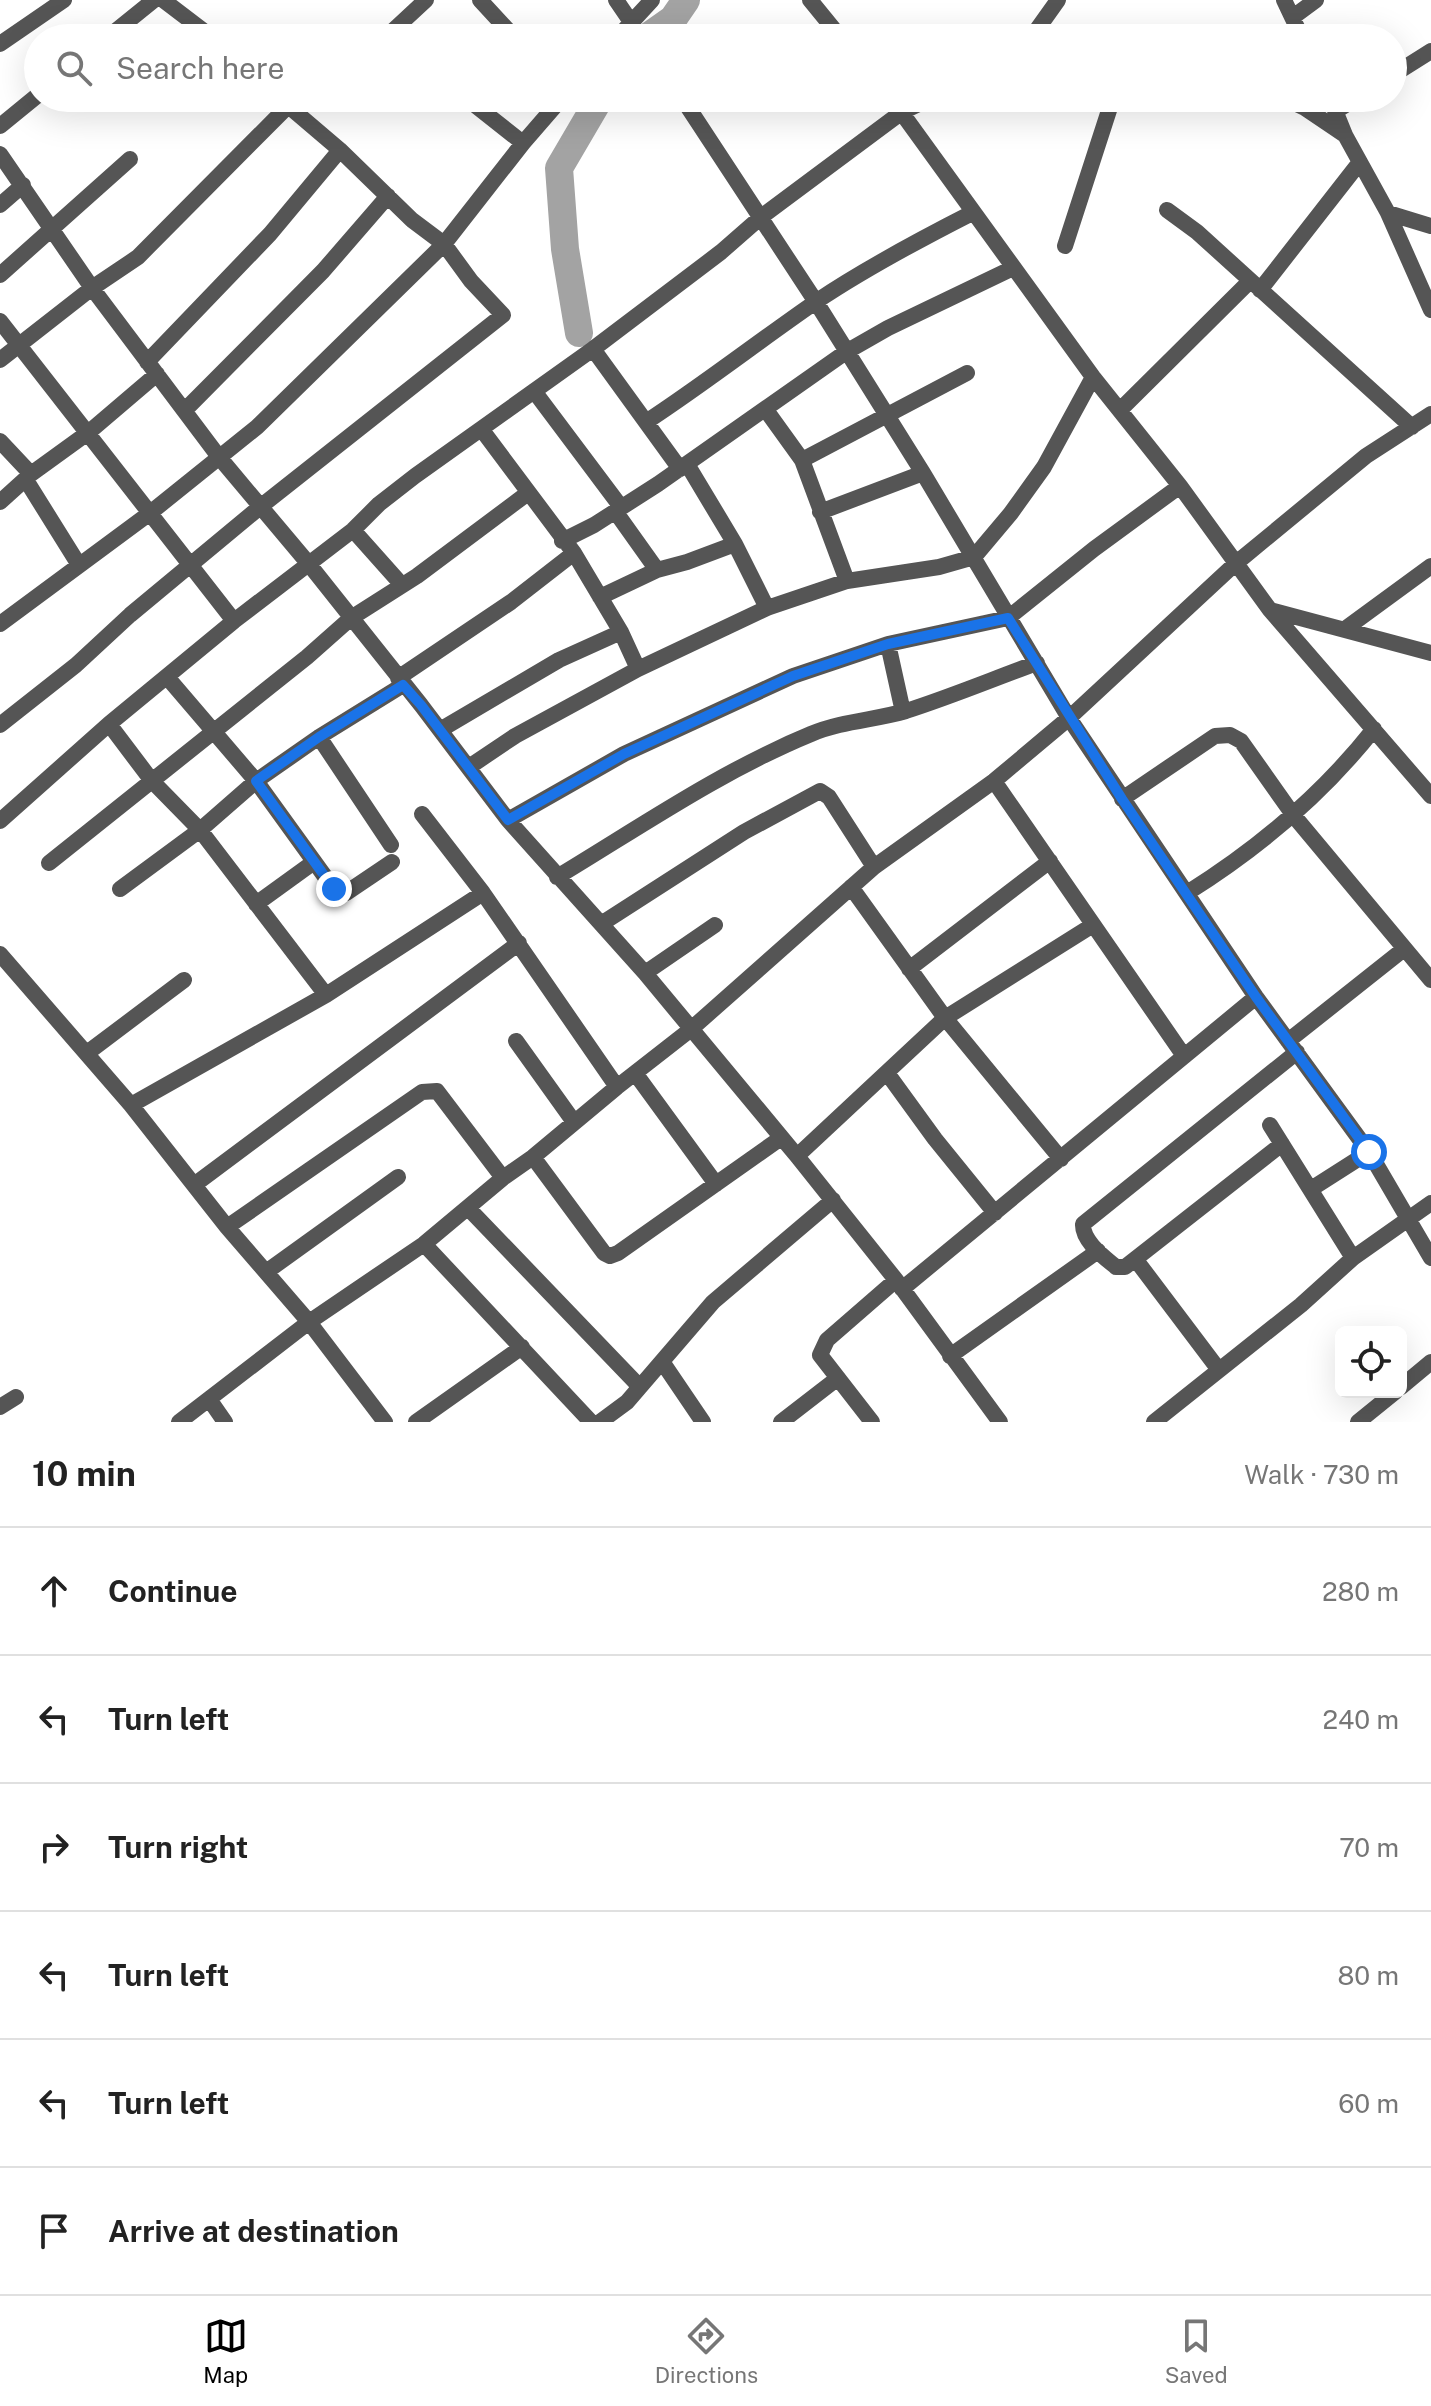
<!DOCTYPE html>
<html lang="en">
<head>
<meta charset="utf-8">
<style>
	body { margin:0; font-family:"Public Sans",sans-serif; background:#f6f6f6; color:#222 }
	.controls { position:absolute; right:24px; bottom:24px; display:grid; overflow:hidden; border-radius:12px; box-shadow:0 8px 32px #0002 }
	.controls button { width:72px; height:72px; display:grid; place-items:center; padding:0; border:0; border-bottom:2px solid #e0e0e0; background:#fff; color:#222; font:40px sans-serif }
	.stop { position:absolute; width:24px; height:24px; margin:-18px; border:6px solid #1a73e8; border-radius:50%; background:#fff }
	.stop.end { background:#1a73e8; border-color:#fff; box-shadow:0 2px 8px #0008 }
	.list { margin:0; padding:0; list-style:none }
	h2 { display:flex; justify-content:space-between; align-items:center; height:104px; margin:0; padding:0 32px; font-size:34px }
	h2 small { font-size:26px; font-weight:400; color:#767676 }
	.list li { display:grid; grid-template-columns:52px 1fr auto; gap:24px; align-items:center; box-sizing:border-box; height:128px; padding:0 32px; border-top:2px solid #e0e0e0 }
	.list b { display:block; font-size:30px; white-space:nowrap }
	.list em { font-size:26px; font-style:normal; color:#767676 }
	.icon { flex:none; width:44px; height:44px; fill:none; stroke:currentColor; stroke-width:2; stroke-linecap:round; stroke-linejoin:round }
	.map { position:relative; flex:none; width:1431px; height:1422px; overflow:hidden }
	.search { position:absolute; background:#fff; box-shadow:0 8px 32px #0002; left:24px; right:24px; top:24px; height:88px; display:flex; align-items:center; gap:20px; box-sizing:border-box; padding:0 28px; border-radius:44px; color:#767676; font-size:30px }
	.sheet { height:872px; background:#fff }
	nav { display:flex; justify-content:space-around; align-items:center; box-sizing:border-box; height:112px; border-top:2px solid #e0e0e0; background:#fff; font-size:22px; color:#767676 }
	nav a { display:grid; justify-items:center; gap:4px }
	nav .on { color:#000 }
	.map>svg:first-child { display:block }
</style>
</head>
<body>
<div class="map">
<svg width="1431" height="1422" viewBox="0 0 1431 1422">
	<rect width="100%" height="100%" fill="#fff"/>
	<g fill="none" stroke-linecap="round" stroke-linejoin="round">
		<path stroke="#a3a3a3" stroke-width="28" d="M 646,38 L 673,19 L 686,0
			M 579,333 L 565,249 L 559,168 L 600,98"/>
		<path stroke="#555" stroke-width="16" d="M 163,0 L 213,38
			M 480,0 L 515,38
			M 616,0 L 642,38
			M 810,0 L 841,38
			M 1284,0 L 1302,38
			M 1293,17 L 1316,0
			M 107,38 L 154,0
			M 385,38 L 426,0
			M 617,38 L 652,0
			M 1031,38 L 1058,0
			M 0,44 L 64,0
			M 1393,75 L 1431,51
			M 466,98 L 523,143
			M 682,98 L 816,302 L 923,473 L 1069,718 L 1256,997 L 1369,1152 L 1431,1258
			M 891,98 L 1093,377 L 1180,486 L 1270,610 L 1431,796
			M 1284,98 L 1305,108 L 1345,135 L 1388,213 L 1431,226
			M 1330,98 L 1345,135
			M 1336,111 L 1357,98
			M 0,126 L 38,95
			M 0,154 L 92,288 L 219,457 L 308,563 L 421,705 L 508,820 L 645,973 L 797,1156 L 896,1280 L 1000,1422
			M 0,205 L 23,185
			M 1167,210 L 1197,232 L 1412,427
			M 1388,213 L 1431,310
			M 1065,246 L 1113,98
			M 0,275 L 130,159
			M 1260,290 L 1360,162
			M 0,321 L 234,621
			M 593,349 L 680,469
			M 0,360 L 92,288 L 138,257 L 288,106 L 300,98
			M 147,362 L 270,234 L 340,150
			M 534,391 L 621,507
			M 185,410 L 323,271 L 388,196
			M 766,410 L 802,460 L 847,581
			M 1120,410 L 1250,281
			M 646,422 C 704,384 759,341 817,301 C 866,268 919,240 972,213
			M 482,430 L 574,553 L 621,632 L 638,669
			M 0,441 L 31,474
			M 802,460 L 967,373
			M 687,464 L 735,544 L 767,608
			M 26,480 L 79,565
			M 0,502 L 31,474 L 89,432 L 157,374
			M 615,511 L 657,570
			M 820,512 L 923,473
			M 353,530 L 402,585
			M 562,541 L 594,525 L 658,484 L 846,352 L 888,328 L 1013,268
			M 600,597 L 657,570 L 687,562 L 735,544
			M 1270,610 L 1431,653
			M 0,624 L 150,513 L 257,427 L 444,244 L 523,143 L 562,98
			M 1345,629 L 1431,566
			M 888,644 L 903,712
			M 167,677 L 256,781 L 334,889 L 346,893 L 392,862
			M 398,678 L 511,602 L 574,553
			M 109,724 L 152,781 L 200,830 L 326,995
			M 0,725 L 76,665 L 130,615 L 260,507 L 503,315 L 471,281 L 444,244 L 412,220 L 340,150 L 279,98
			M 440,730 L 559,660 L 621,632
			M 319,737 L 391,845
			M 469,767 L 515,736 L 638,669 L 767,608 L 847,581 L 939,567 L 974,557 L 1011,513 L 1044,467 L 1093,377
			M 994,781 L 1184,1056
			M 1122,799 L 1215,736 L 1230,735 L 1241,741 L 1294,816 L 1431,980
			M 422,814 L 483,893
			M 508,820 L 624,754 L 793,676 L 888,644 L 1008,618 L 1094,549 L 1180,486
			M 0,821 L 109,724 L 234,621 L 353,530 L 379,504 L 415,476 L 593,349 L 721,252 L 761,217 L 902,112 L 931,98
			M 49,863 L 307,657 L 351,618 L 417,576 L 528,493
			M 557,877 C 640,827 721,771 811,734 C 842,721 875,720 906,711 C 950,697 993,679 1037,663
			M 851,887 L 945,1018 L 1061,1159
			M 120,889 L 200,830 L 256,781 L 319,737 L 403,685
			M 1187,893 C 1259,848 1321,796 1374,729
			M 256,904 L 314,862
			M 601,924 L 744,832 L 820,791 L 829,797 L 874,867
			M 0,954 L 131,1105 L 227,1227 L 309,1322 L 385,1422
			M 909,969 L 1050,861
			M 645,973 L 715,925
			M 516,1041 L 574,1122
			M 1288,1041 L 1404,949
			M 87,1053 L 184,980
			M 635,1073 L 716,1184
			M 887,1073 L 935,1139 L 995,1213
			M 131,1105 L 326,995 L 483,893 L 617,1087
			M 1270,1125 L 1353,1258
			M 1282,1144 L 1125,1267 L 1116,1267 C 1104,1257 1082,1241 1083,1224 L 1297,1052
			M 797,1156 L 945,1018 L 1093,925
			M 533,1157 L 604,1253 L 610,1256 L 618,1253 L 781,1138
			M 194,1185 L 519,943
			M 1311,1189 L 1369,1152
			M 468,1208 L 640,1387
			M 227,1227 L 422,1092 L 437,1091 L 503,1178
			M 424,1244 L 591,1422
			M 1136,1260 L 1219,1370
			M 266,1272 L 398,1177
			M 902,1289 L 1256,997
			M 950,1356 L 1098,1251
			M 663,1363 L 703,1422
			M 1401,1387 L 1431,1362
			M 209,1399 L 225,1422
			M 0,1407 L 16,1397
			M 179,1422 L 309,1322 L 424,1244 L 503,1178 L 533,1157 L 617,1087 L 690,1030 L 874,867 L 994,781 L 1069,718 L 1235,564 L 1366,456 L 1431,414
			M 416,1422 L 522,1347
			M 600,1422 L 627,1402 L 713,1302 L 833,1200
			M 781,1422 L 838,1378
			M 872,1422 L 820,1355 L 827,1340 L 896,1280
			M 1154,1422 L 1301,1305 L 1353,1258 L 1431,1203
			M 1358,1422 L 1395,1392"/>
	</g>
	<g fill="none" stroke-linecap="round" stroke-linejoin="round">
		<path stroke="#1a73e8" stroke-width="10" d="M 334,889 L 256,781 L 319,737 L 403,685 L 421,705 L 508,820 L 624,754 L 793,676 L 888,644 L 1008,618 L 1122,799 L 1256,997 L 1369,1152"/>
	</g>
</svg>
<div class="controls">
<button><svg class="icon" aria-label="locate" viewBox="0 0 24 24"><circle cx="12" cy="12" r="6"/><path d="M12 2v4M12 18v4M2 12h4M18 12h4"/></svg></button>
</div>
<div class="stop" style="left:1369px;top:1152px"></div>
<div class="stop end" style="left:334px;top:889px"></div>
<div class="search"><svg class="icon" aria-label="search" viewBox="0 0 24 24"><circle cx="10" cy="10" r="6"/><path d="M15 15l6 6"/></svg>Search here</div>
</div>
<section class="sheet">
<h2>10 min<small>Walk · 730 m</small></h2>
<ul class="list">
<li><svg class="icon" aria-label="ahead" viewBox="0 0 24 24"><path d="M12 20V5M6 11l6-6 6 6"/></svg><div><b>Continue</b></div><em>280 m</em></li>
<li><svg class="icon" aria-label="left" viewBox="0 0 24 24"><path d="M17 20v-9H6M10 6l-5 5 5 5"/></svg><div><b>Turn left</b></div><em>240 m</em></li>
<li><svg class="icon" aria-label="right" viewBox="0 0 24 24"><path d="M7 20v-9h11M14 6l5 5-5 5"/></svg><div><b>Turn right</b></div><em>70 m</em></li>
<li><svg class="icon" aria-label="left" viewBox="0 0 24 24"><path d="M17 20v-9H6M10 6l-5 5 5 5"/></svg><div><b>Turn left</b></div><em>80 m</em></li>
<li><svg class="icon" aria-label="left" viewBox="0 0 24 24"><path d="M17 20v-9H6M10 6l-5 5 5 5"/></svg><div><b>Turn left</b></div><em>60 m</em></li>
<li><svg class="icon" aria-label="arrive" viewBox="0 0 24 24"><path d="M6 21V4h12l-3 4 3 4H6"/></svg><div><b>Arrive at destination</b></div></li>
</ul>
</section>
<nav>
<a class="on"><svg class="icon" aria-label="map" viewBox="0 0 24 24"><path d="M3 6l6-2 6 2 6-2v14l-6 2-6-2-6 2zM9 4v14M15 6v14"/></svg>Map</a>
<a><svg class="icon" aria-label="directions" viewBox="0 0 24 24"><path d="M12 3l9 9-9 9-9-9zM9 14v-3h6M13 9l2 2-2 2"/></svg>Directions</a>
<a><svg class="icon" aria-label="saved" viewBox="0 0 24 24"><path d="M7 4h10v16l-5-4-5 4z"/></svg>Saved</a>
</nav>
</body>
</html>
